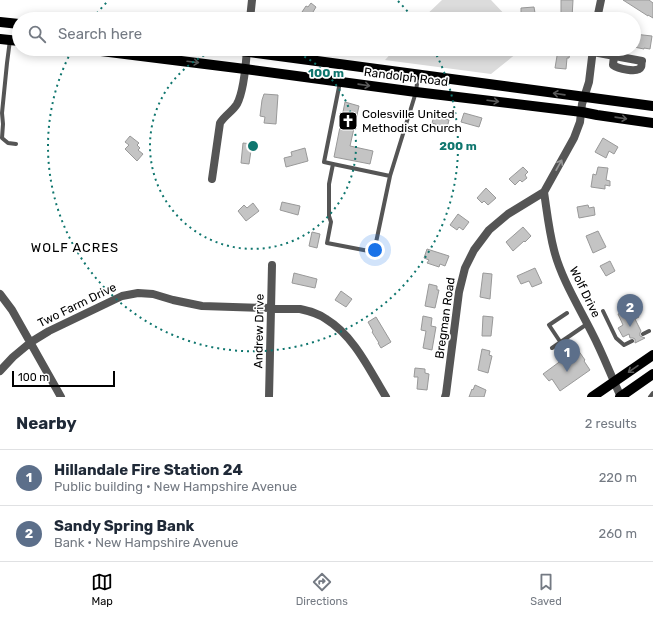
<!DOCTYPE html>
<html lang="en">
<head>
<meta charset="utf-8">
<style>
	body { margin:0; font-family:Rubik,sans-serif; background:#f2f2f3; color:#1f2937 }
	.scale { position:absolute; left:12px; bottom:10px; width:103px; box-sizing:border-box; padding-left:4px; border:2px solid #000; border-top:0; font-size:11px; line-height:14px; white-space:nowrap; color:#000; -webkit-text-stroke:3px #fff; paint-order:stroke }
	.you { position:absolute; left:375px; top:250px; width:14px; height:14px; margin:-10px; border:3px solid #fff; border-radius:50%; background:#1a73e8; box-shadow:0 0 0 6px #1a73e833 }
	.badge { display:grid; place-items:center; width:26px; height:26px; border-radius:50%; background:#000; color:#fff; font-size:13px; font-weight:700 }
	.pin { position:absolute; translate:-50% -33px; filter:drop-shadow(0 1px 2px #0008) }
	.pin::after { content:''; position:absolute; top:21px; width:14px; height:12px; background:inherit; clip-path:polygon(0 0,100% 0,50% 100%) }
	.list { margin:0; padding:0; list-style:none }
	h2 { display:flex; justify-content:space-between; align-items:center; height:52px; margin:0; padding:0 16px; font-size:17px }
	h2 small { font-size:13px; font-weight:400; color:#747a83 }
	.list li { display:grid; grid-template-columns:26px 1fr auto; gap:12px; align-items:center; box-sizing:border-box; height:56px; padding:0 16px; border-top:1px solid #e0e1e3 }
	.list b { display:block; font-size:15px; white-space:nowrap }
	.list p { margin:0; font-size:13px; white-space:nowrap; color:#747a83 }
	.list em { font-size:13px; font-style:normal; color:#747a83 }
	.icon { flex:none; width:22px; height:22px; fill:none; stroke:currentColor; stroke-width:2; stroke-linecap:round; stroke-linejoin:round }
	.map { position:relative; flex:none; width:653px; height:397px; overflow:hidden }
	.search { position:absolute; background:#fff; box-shadow:0 2px 10px #0003; left:12px; right:12px; top:12px; height:44px; display:flex; align-items:center; gap:10px; box-sizing:border-box; padding:0 14px; border-radius:22px; color:#747a83; font-size:15px }
	.sheet { height:164px; background:#fff }
	nav { display:flex; justify-content:space-around; align-items:center; box-sizing:border-box; height:56px; border-top:1px solid #e0e1e3; background:#fff; font-size:11px; color:#747a83 }
	nav a { display:grid; justify-items:center; gap:2px }
	nav .on { color:#000 }
	.map>svg:first-child { display:block }
</style>
</head>
<body>
<div class="map">
<svg width="653" height="397" viewBox="0 0 653 397">
	<rect width="100%" height="100%" fill="#fff"/>
	<path fill="#dcdcdc" d="M 442,0 L 491,0 L 509,19 L 422,19 Z
		M 395,49 L 522,49 L 491,74 L 385,60 Z"/>
	<path fill="#c4c4c4" stroke="#999" d="M 561,0 L 573,0 L 572,18 L 561,17 Z
		M 623,0 L 649,0 L 653,3 L 653,18 L 648,15 L 648,16 Z
		M 311,3 L 316,7 L 310,17 L 302,12 L 306,6 L 308,7 Z
		M 534,7 L 536,19 L 518,19 L 518,14 L 521,13 L 521,8 Z
		M 634,34 L 652,36 L 650,49 L 644,48 L 644,49 L 634,47 Z
		M 558,50 L 570,52 L 569,58 L 567,58 L 566,69 L 555,68 Z
		M 264,94 L 278,95 L 276,124 L 264,123 L 265,117 L 260,116 L 262,100 Z
		M 345,102 L 359,106 L 350,146 L 373,151 L 370,164 L 334,157 Z
		M 464,113 L 482,118 L 479,127 L 461,122 Z
		M 434,116 L 449,120 L 447,128 L 432,123 Z
		M 130,136 L 139,143 L 137,145 L 140,148 L 138,150 L 143,154 L 137,161 L 125,149 L 129,145 L 125,142 Z
		M 603,138 L 618,147 L 614,154 L 609,151 L 606,158 L 595,152 Z
		M 243,143 L 252,144 L 249,164 L 241,163 Z
		M 305,148 L 308,161 L 286,167 L 284,158 L 292,156 L 291,152 Z
		M 523,167 L 528,172 L 525,175 L 527,178 L 522,182 L 520,180 L 515,185 L 509,179 Z
		M 598,167 L 608,168 L 606,180 L 610,181 L 610,186 L 605,185 L 605,189 L 591,187 L 593,174 L 596,175 Z
		M 486,188 L 496,198 L 488,205 L 484,201 L 482,203 L 477,198 Z
		M 282,202 L 300,206 L 298,215 L 280,210 Z
		M 253,203 L 259,211 L 246,221 L 238,211 L 244,205 L 247,208 Z
		M 588,205 L 589,208 L 594,207 L 595,215 L 579,218 L 577,207 Z
		M 458,214 L 469,222 L 463,230 L 459,227 L 457,230 L 450,225 Z
		M 523,227 L 531,236 L 525,242 L 524,241 L 513,251 L 506,242 Z
		M 598,231 L 606,247 L 593,253 L 586,236 Z
		M 312,232 L 320,234 L 317,248 L 309,246 Z
		M 427,249 L 449,256 L 445,266 L 440,264 L 439,267 L 427,263 L 429,260 L 424,258 Z
		M 610,261 L 615,271 L 606,276 L 600,266 Z
		M 535,268 L 542,283 L 532,287 L 529,281 L 521,284 L 517,276 Z
		M 294,273 L 317,279 L 315,288 L 292,283 Z
		M 483,273 L 492,274 L 490,299 L 480,297 Z
		M 429,284 L 437,286 L 437,290 L 439,290 L 435,308 L 425,306 Z
		M 341,291 L 352,299 L 346,307 L 335,300 Z
		M 630,308 L 633,314 L 636,312 L 639,317 L 635,319 L 641,331 L 640,333 L 640,336 L 645,338 L 635,343 L 635,339 L 633,338 L 630,338 L 629,334 L 623,337 L 618,328 L 623,325 L 618,314 Z
		M 423,316 L 432,318 L 431,326 L 436,327 L 432,350 L 423,348 L 426,331 L 421,330 Z
		M 483,316 L 493,317 L 491,336 L 482,336 Z
		M 376,317 L 391,342 L 381,348 L 378,343 L 379,343 L 372,332 L 373,331 L 368,322 Z
		M 482,349 L 490,351 L 489,355 L 492,356 L 488,373 L 478,370 Z
		M 578,350 L 585,360 L 584,361 L 590,370 L 560,391 L 552,379 L 549,381 L 543,374 L 562,360 L 562,359 L 568,355 L 569,357 Z
		M 415,368 L 425,369 L 425,373 L 429,374 L 427,390 L 417,389 L 418,377 L 414,377 Z
		M 475,385 L 486,390 L 484,397 L 469,397 L 472,389 L 473,390 Z"/>
	<g fill="none" stroke-linecap="round" stroke-linejoin="round">
		<path stroke="#555" stroke-width="4" d="M 10,40 L 7,63 L 2,113 L 3,124 L 2,138 L 8,143 L 16,144
			M 333,164 L 329,184 L 329,216 L 331,222 L 327,243 L 374,252 L 390,176 L 333,164 L 324,162 L 340,82
			M 390,176 L 416,92 L 418,75
			M 603,311 L 616,338 L 624,345 L 632,341
			M 643,334 L 649,331
			M 561,343 L 549,325 L 567,313
			M 552,348 L 587,324
			M 650,397 L 653,393"/>
		<path stroke="#555" stroke-width="8" d="M 250,19 L 252,0
			M 597,19 L 601,0
			M 593,52 L 642,61 C 641,63 642,65 641,67 C 638,74 617,68 613,65 L 614,56
			M 212,179 L 220,123 C 225,115 233,111 237,104 C 244,91 246,64 247,49
			M 544,192 C 547,212 549,231 554,250 C 561,278 579,307 592,333 C 603,354 611,376 621,397
			M 0,294 L 12,310 L 61,397
			M 0,371 L 13,357 L 31,342 L 49,331 L 122,296 L 138,293 L 153,294 L 173,300 L 202,306 L 300,309 C 309,311 318,313 326,319 C 354,336 369,369 386,397
			M 269,397 L 272,265
			M 445,397 L 446,394 L 459,292 L 465,268 L 474,250 L 489,230 L 508,214 L 544,192 L 574,138 L 580,122 L 582,104 L 589,82 L 593,49"/>
		<path stroke="#000" stroke-width="10" d="M 0,22 L 19,24
			M 0,39 L 19,41
			M 85,49 L 245,69 L 416,92 L 582,112 L 597,115 L 653,123
			M 227,49 L 653,106
			M 592,397 L 653,355
			M 620,397 L 653,374"/>
	</g>
	<defs><path id="oneway-shaft" d="M-6 0H5M1.5-3L5.5 0L1.5 3" fill="none" stroke-width="1.6" stroke-linecap="round" stroke-linejoin="round"/></defs>
	<g stroke="#595959">
		<use href="#oneway-shaft" transform="translate(193 62) rotate(7)"/>
		<use href="#oneway-shaft" transform="translate(364 85) rotate(8)"/>
		<use href="#oneway-shaft" transform="translate(559 94) rotate(-172)"/>
		<use href="#oneway-shaft" transform="translate(493 101) rotate(7)"/>
		<use href="#oneway-shaft" transform="translate(621 118) rotate(8)"/>
		<use href="#oneway-shaft" transform="translate(633 369) rotate(145)"/>
	</g>
	<use stroke="#999" href="#oneway-shaft" transform="translate(559 165) rotate(-61)"/>
	<g fill="none" stroke="#0f766e" stroke-width="2" stroke-dasharray="2 4">
		<path d="M288 49A103 103 0 1 1 218 49"/>
		<path d="M93 18A205 205 0 0 1 108 1M398 1A205 205 0 0 1 413 18M434 50A205 205 0 1 1 72 50"/>
	</g>
	<defs>
		<symbol id="church-square" viewBox="-11 -11 22 22"><rect x="-9" y="-9" width="18" height="18" rx="4" fill="#000" stroke="#fff"/><path d="M-1.2-6h2.4v3.5h3.3v2.4h-3.3V6h-2.4V-.1h-3.3v-2.4h3.3Z" fill="#fff"/></symbol>
	</defs>
	<g fill-rule="evenodd">
		<use href="#church-square" x="337" y="110" width="22" height="22"/>
	</g>
	<g text-anchor="middle" stroke-width="3.5" stroke-linejoin="round" paint-order="stroke">
		<g font-size="12" fill="#000" stroke="#fff">
			<text transform="translate(406 77) rotate(7)" y="4">Randolph Road</text>
			<text transform="translate(585 292) rotate(64)" y="4">Wolf Drive</text>
			<text transform="translate(77 305) rotate(-26)" y="4">Two Farm Drive</text>
			<text transform="translate(445 318) rotate(-82)" y="4">Bregman Road</text>
			<text transform="translate(259 331) rotate(-89)" y="4">Andrew Drive</text>
		</g>
		<g font-size="12" fill="#000" stroke="#fff" text-anchor="start">
			<text x="362" y="118">Colesville United<tspan x="362" dy="14">Methodist Church</tspan></text>
		</g>
		<g font-size="13" letter-spacing="1" fill="#000" stroke="#fff">
			<text x="75" y="252">WOLF ACRES</text>
		</g>
	</g>
	<circle cx="253" cy="146" r="6" fill="#0f766e" stroke="#fff" stroke-width="2"/>
	<g font-size="12" text-anchor="middle" font-weight="bold" fill="#0f766e" stroke="#fff" stroke-width="3.5" stroke-linejoin="round" paint-order="stroke">
		<text x="326" y="77">100 m</text>
		<text x="458" y="150">200 m</text>
	</g>
</svg>
<div class="scale">100 m</div>
<div class="you"></div>
<div class="pin badge" style="left:567px;top:372px;background:#5c6f8a">1</div>
<div class="pin badge" style="left:630px;top:327px;background:#5c6f8a">2</div>
<div class="search"><svg class="icon" aria-label="search" viewBox="0 0 24 24"><circle cx="10" cy="10" r="6"/><path d="M15 15l6 6"/></svg>Search here</div>
</div>
<section class="sheet">
<h2>Nearby<small>2 results</small></h2>
<ul class="list">
<li><span class="badge" style="background:#5c6f8a">1</span><div><b>Hillandale Fire Station 24</b><p>Public building · New Hampshire Avenue</p></div><em>220 m</em></li>
<li><span class="badge" style="background:#5c6f8a">2</span><div><b>Sandy Spring Bank</b><p>Bank · New Hampshire Avenue</p></div><em>260 m</em></li>
</ul>
</section>
<nav>
<a class="on"><svg class="icon" aria-label="map" viewBox="0 0 24 24"><path d="M3 6l6-2 6 2 6-2v14l-6 2-6-2-6 2zM9 4v14M15 6v14"/></svg>Map</a>
<a><svg class="icon" aria-label="directions" viewBox="0 0 24 24"><path d="M12 3l9 9-9 9-9-9zM9 14v-3h6M13 9l2 2-2 2"/></svg>Directions</a>
<a><svg class="icon" aria-label="saved" viewBox="0 0 24 24"><path d="M7 4h10v16l-5-4-5 4z"/></svg>Saved</a>
</nav>
</body>
</html>
